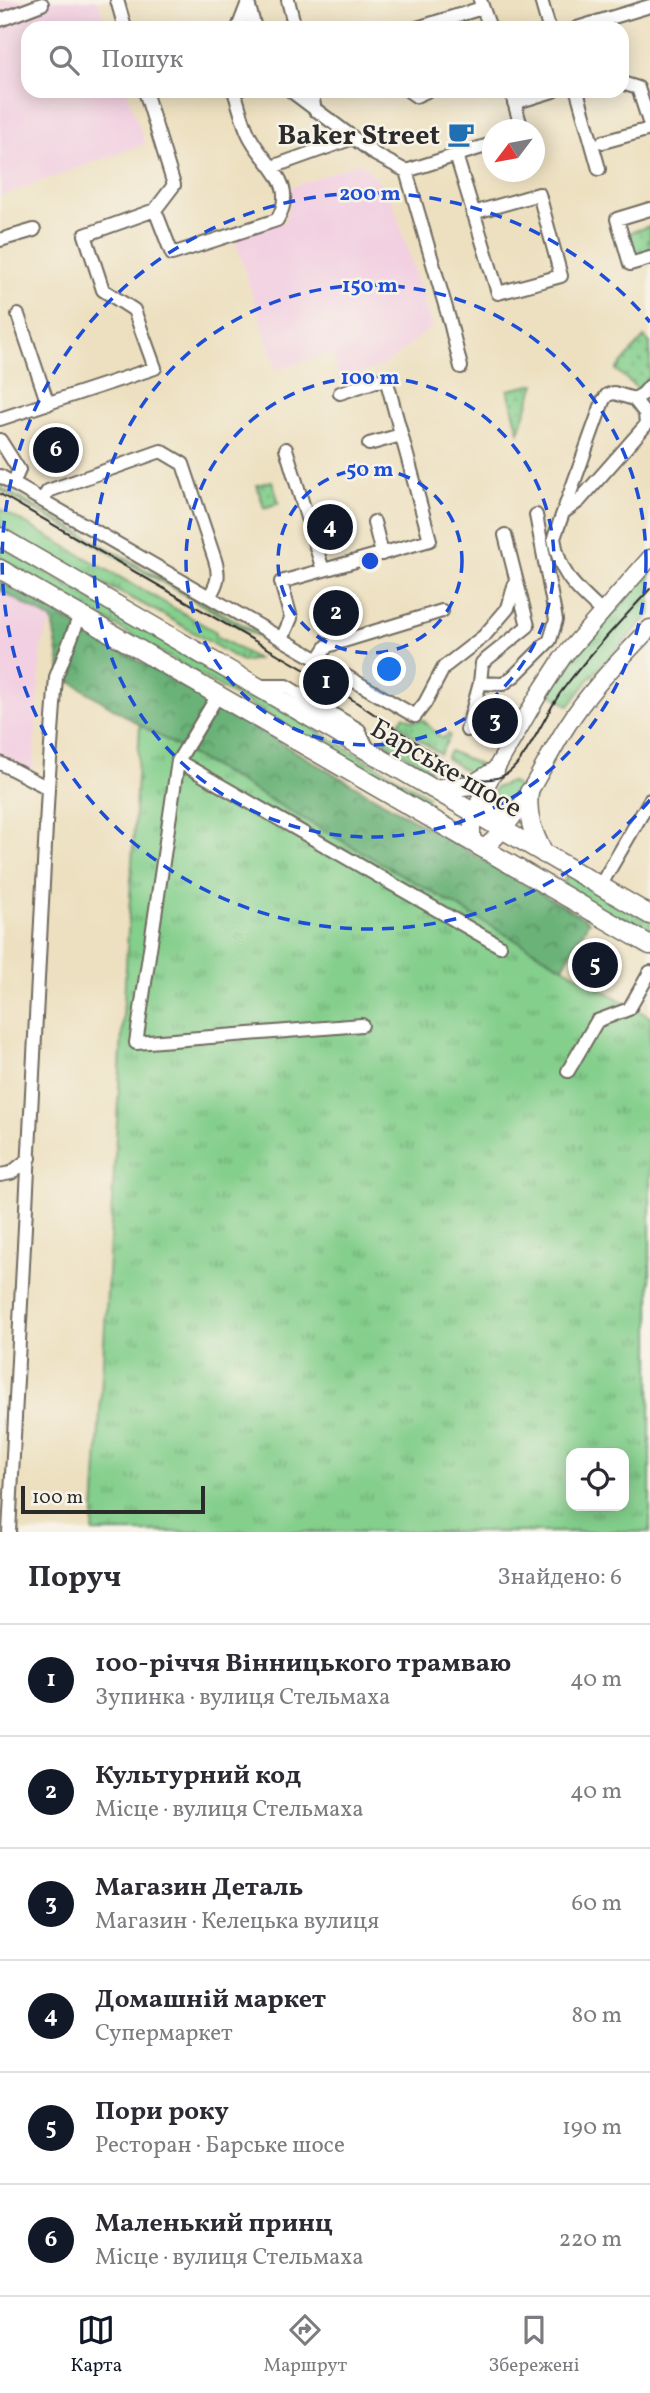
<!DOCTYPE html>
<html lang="uk">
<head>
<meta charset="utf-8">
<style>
	body { margin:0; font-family:Vollkorn,serif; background:#f7f7f7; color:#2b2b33 }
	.controls { position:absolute; right:21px; bottom:21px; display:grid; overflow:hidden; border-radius:14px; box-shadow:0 4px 18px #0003 }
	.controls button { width:63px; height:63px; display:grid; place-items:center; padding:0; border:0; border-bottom:2px solid #e1e1e2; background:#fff; color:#2b2b33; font:35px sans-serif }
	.compass { position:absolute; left:482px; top:119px; width:63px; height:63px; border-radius:50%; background:#fff; box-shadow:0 4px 18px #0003; rotate:238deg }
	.scale { position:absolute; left:21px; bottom:18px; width:184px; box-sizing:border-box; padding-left:7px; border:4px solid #2b2b2b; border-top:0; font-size:19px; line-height:24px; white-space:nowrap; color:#2b2b2b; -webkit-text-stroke:5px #f7f3e8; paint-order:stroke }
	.you { position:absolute; left:390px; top:670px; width:24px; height:24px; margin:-18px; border:5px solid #fff; border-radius:50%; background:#1a73e8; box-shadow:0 0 0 10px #1a73e833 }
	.badge { display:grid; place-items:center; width:46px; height:46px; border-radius:50%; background:#111827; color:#fff; font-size:23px; font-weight:700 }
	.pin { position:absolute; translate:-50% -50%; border:4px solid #fff; box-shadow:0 2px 7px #0006 }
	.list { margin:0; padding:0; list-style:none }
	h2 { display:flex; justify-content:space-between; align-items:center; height:91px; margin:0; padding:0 28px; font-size:30px }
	h2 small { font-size:23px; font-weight:400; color:#7c7c81 }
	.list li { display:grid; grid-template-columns:46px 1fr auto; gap:21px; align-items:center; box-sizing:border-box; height:112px; padding:0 28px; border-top:2px solid #e1e1e2 }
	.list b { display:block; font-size:26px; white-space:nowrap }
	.list p { margin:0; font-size:23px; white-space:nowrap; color:#7c7c81 }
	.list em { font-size:23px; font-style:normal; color:#7c7c81 }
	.icon { flex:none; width:38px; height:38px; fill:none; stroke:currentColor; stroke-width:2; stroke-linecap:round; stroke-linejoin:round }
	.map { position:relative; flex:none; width:650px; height:1532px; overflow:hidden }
	.search { position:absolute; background:#fff; box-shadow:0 4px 18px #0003; left:21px; right:21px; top:21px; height:77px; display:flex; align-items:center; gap:18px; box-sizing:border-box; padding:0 24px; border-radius:21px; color:#7c7c81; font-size:26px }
	.sheet { height:763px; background:#fff }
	nav { display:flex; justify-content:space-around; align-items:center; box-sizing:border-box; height:98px; border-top:2px solid #e1e1e2; background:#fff; font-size:19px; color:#7c7c81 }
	nav a { display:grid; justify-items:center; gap:4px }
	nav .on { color:#111827 }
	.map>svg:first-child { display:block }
</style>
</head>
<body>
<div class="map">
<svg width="650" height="1532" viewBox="0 0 650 1532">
	<defs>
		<pattern id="grass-tufts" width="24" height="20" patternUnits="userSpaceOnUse" patternTransform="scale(1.75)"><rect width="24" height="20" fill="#84cf8c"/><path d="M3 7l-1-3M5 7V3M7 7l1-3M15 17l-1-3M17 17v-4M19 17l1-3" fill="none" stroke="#6ca873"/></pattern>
		<pattern id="forest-crowns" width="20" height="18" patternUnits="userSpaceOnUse" patternTransform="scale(1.75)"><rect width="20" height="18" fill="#6bb278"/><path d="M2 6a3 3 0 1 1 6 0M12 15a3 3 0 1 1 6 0" fill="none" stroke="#589163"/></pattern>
		<pattern id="park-dots" width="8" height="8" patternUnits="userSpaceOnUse" patternTransform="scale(1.75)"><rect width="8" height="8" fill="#84cf8c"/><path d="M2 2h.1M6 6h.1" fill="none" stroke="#6ca873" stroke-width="1.8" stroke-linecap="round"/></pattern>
	</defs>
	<rect width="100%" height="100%" fill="#f7f3e8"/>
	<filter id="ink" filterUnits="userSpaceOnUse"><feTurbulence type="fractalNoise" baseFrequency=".0143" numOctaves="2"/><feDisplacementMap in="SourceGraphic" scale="14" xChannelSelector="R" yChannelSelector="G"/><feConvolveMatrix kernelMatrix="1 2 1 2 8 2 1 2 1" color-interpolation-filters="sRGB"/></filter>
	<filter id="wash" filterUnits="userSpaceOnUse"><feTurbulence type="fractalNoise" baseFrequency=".00686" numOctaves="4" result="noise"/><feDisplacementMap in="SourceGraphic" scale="28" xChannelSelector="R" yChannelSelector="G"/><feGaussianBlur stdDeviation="1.57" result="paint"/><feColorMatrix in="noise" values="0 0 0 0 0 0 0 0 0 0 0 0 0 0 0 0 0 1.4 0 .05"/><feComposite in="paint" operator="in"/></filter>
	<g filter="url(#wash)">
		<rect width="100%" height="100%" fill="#ede0c0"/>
		<path fill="#f2cfe1" d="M 0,0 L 98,0 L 107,28 L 28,28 L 28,91 L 127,91 L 145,144 L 0,196 Z
			M 360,162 L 390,193 L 432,327 L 383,366 L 340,380 L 331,353 L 276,370 L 234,236 L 284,221 L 291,202 L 287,189 Z
			M 0,590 L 52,620 L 42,643 L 33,769 L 25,770 L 0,754 Z"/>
		<path fill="url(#grass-tufts)" stroke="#587d5c" stroke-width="2" fill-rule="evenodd" d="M 0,487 L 298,656 L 297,659 L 0,490 Z
			M 0,509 L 216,632 L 215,635 L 257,659 L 243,662 L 164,615 L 45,554 L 0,528 Z
			M 0,546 L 425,794 L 428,798 L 426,803 L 420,804 L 0,558 Z
			M 650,571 L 650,614 L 590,678 L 569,706 L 550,693 L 569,663 Z
			M 404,716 L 413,721 L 423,720 L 442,739 L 448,734 L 450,736 L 440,754 L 398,725 Z
			M 140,725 L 650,1017 L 650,1532 L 93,1532 ZM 571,1453 L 624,1453 L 624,1506 L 571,1506 Z
			M 387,735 L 433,765 L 430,770 L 384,742 Z
			M 450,751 L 486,768 L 477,775 L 466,771 L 446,758 Z
			M 510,782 L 521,788 L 511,804 L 505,806 L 493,794 L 495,788 Z
			M 570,869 L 650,915 L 650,945 L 559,892 Z"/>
		<path fill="url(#forest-crowns)" stroke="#4b6e52" stroke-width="2" d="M 0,581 L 589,921 L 563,967 L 140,725 L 62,676 L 52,620 L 0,590 Z"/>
		<path fill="url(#park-dots)" stroke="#587d5c" stroke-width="2" d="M 650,226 L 650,256 L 637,258 L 629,233 Z
			M 644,337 L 650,343 L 650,376 L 638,389 L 616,370 Z
			M 535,384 L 519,432 L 508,390 Z
			M 272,481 L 279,503 L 264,508 L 257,485 Z"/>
	</g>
	<g filter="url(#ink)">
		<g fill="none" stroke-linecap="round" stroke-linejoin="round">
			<defs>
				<path id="minor" d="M 117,0 L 125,28
					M 288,0 L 295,28
					M 480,0 L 490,28
					M 541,0 L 549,28
					M 248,3 L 255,28
					M 0,20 L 42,4
					M 238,28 L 249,0
					M 417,28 L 482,8
					M 577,28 L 650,6
					M 622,83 L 638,88 L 650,125
					M 291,91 L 376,155 L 406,171 L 492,144
					M 311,91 L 315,110
					M 409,91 L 416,96 L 427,91
					M 511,91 L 522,130
					M 577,91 L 599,169
					M 514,103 L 553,91
					M 603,142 L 650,129
					M 456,155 L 498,293 L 561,276 L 539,194 L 473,213
					M 272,167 L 353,138
					M 406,171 L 450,322 L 461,367
					M 650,209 L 617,219 L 630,264 L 650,258
					M 155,210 L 172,254 L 277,220 C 300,181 262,165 248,133 C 242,120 239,105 234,91
					M 0,240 L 34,230
					M 18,315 L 48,404
					M 0,419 L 155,368 L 134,310 L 103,290 L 85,235 L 155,210 L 174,185 L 145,91
					M 0,440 L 19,470 L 13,484
					M 369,444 L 401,435
					M 286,449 L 323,570
					M 0,476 L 415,716 L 425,703 L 444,667 L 484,636 L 508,608 L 516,579
					M 42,500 L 48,491 L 161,451 L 183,464 L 215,560 C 220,575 218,583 209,597
					M 564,512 L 579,501 L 646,425 L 645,413 L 634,399
					M 374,522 L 382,554
					M 505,535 L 528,626 L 482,663 L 480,683 L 503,684 L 514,676 L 550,640 L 556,620 L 536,515
					M 602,612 C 575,587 560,576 554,538 L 603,401 L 607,395 L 614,393 L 634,399 L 643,394 L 650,386
					M 282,639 L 291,618 L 281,582 L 430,540 L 387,382 L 379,380 L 340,393
					M 318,660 L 327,646 L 442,611
					M 258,686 L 286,686 L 359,730 L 370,753
					M 467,730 L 480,683
					M 178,761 L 218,695
					M 0,763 L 48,788
					M 600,886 L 650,800
					M 362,1025 L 136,1043 L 178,761 L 500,946
					M 568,1071 L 597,1021 L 629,1009 L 650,972
					M 0,1175 L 11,1173 L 30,1158
					M 9,1532 L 48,788 L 56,677 L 80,615"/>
				<path id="major" d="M 483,791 C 491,807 501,816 519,809
					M 472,842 L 472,822 L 483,791 L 539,694 L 563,657 L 650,558
					M 483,849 C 523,816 540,768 567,726 C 590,689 621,659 650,628"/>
				<path id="highway" d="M 0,537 L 650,915
					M 0,569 L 650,945
					M 433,789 L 472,785 L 495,771
					M 529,792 C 526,815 533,834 544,854"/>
			</defs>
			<use href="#minor" stroke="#6f6a5f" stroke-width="16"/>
			<use href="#major" stroke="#6f6a5f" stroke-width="19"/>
			<use href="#highway" stroke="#6f6a5f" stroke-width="21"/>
			<use href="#minor" stroke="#fff" stroke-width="12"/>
			<use href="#major" stroke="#fff" stroke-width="16"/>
			<use href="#highway" stroke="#fff" stroke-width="18"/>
			<path stroke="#2b2b2b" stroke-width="2" d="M 0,494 L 326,682 L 462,773 C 475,781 494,782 508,773 C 527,759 546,713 561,692 C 588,655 620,622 650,589"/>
		</g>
	</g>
	<g fill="none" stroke="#1d4ed8" stroke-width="3.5" stroke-dasharray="12 9">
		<circle cx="370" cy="561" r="92"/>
		<circle cx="370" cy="561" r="184"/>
		<circle cx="370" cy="561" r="276"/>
		<path d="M650 800A368 368 0 1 1 650 322"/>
	</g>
	<defs>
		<symbol id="cafe-bare" viewBox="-9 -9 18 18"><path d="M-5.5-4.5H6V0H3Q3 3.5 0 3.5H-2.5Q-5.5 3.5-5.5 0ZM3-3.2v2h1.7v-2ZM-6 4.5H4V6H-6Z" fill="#1f6fb2" stroke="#f7f3e8" stroke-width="2.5" paint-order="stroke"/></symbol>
	</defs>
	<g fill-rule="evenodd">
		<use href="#cafe-bare" x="442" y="115" width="38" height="38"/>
	</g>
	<g text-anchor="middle" stroke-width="5" stroke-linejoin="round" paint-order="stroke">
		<g font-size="28" font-weight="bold" fill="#2b2b2b" stroke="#f7f3e8" text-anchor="end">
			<text x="440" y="144">Baker Street</text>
		</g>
		<g font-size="28" fill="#2b2b2b" stroke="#f7f3e8">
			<text transform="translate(447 767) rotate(30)" y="10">Барське шосе</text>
		</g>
	</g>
	<circle cx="370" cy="561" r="10" fill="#1d4ed8" stroke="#f7f3e8" stroke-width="3.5"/>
	<g font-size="21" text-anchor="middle" font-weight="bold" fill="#1d4ed8" stroke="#f7f3e8" stroke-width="5" stroke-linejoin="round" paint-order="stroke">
		<text x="370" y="200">200 m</text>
		<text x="370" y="292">150 m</text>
		<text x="370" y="384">100 m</text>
		<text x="370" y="476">50 m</text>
	</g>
</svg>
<div class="controls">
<button><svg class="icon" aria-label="locate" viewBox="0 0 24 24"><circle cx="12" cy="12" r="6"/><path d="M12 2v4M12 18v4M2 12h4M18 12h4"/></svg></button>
</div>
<svg class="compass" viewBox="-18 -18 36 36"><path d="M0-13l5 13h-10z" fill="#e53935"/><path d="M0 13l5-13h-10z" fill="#7c7c81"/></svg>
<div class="scale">100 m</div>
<div class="you"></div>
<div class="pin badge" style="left:326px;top:682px">1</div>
<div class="pin badge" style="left:336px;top:613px">2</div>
<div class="pin badge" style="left:495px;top:721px">3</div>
<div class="pin badge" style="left:330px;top:527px">4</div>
<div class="pin badge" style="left:595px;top:965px">5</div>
<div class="pin badge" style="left:56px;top:450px">6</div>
<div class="search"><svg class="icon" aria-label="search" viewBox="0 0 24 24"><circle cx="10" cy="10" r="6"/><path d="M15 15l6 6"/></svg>Пошук</div>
</div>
<section class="sheet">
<h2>Поруч<small>Знайдено: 6</small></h2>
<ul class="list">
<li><span class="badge">1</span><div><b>100-річчя Вінницького трамваю</b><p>Зупинка · вулиця Стельмаха</p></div><em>40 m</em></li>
<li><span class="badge">2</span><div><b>Культурний код</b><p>Місце · вулиця Стельмаха</p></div><em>40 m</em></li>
<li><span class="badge">3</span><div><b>Магазин Деталь</b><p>Магазин · Келецька вулиця</p></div><em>60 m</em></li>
<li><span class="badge">4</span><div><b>Домашній маркет</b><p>Супермаркет</p></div><em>80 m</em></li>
<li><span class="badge">5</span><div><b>Пори року</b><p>Ресторан · Барське шосе</p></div><em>190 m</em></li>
<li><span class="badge">6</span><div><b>Маленький принц</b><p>Місце · вулиця Стельмаха</p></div><em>220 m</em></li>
</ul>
</section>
<nav>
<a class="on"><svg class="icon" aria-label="map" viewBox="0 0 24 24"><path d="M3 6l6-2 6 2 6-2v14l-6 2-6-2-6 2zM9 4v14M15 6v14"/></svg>Карта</a>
<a><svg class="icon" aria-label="directions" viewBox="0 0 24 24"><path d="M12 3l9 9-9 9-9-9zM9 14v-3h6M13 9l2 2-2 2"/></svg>Маршрут</a>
<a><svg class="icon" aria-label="saved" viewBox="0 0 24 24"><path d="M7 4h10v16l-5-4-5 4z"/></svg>Збережені</a>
</nav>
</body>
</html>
